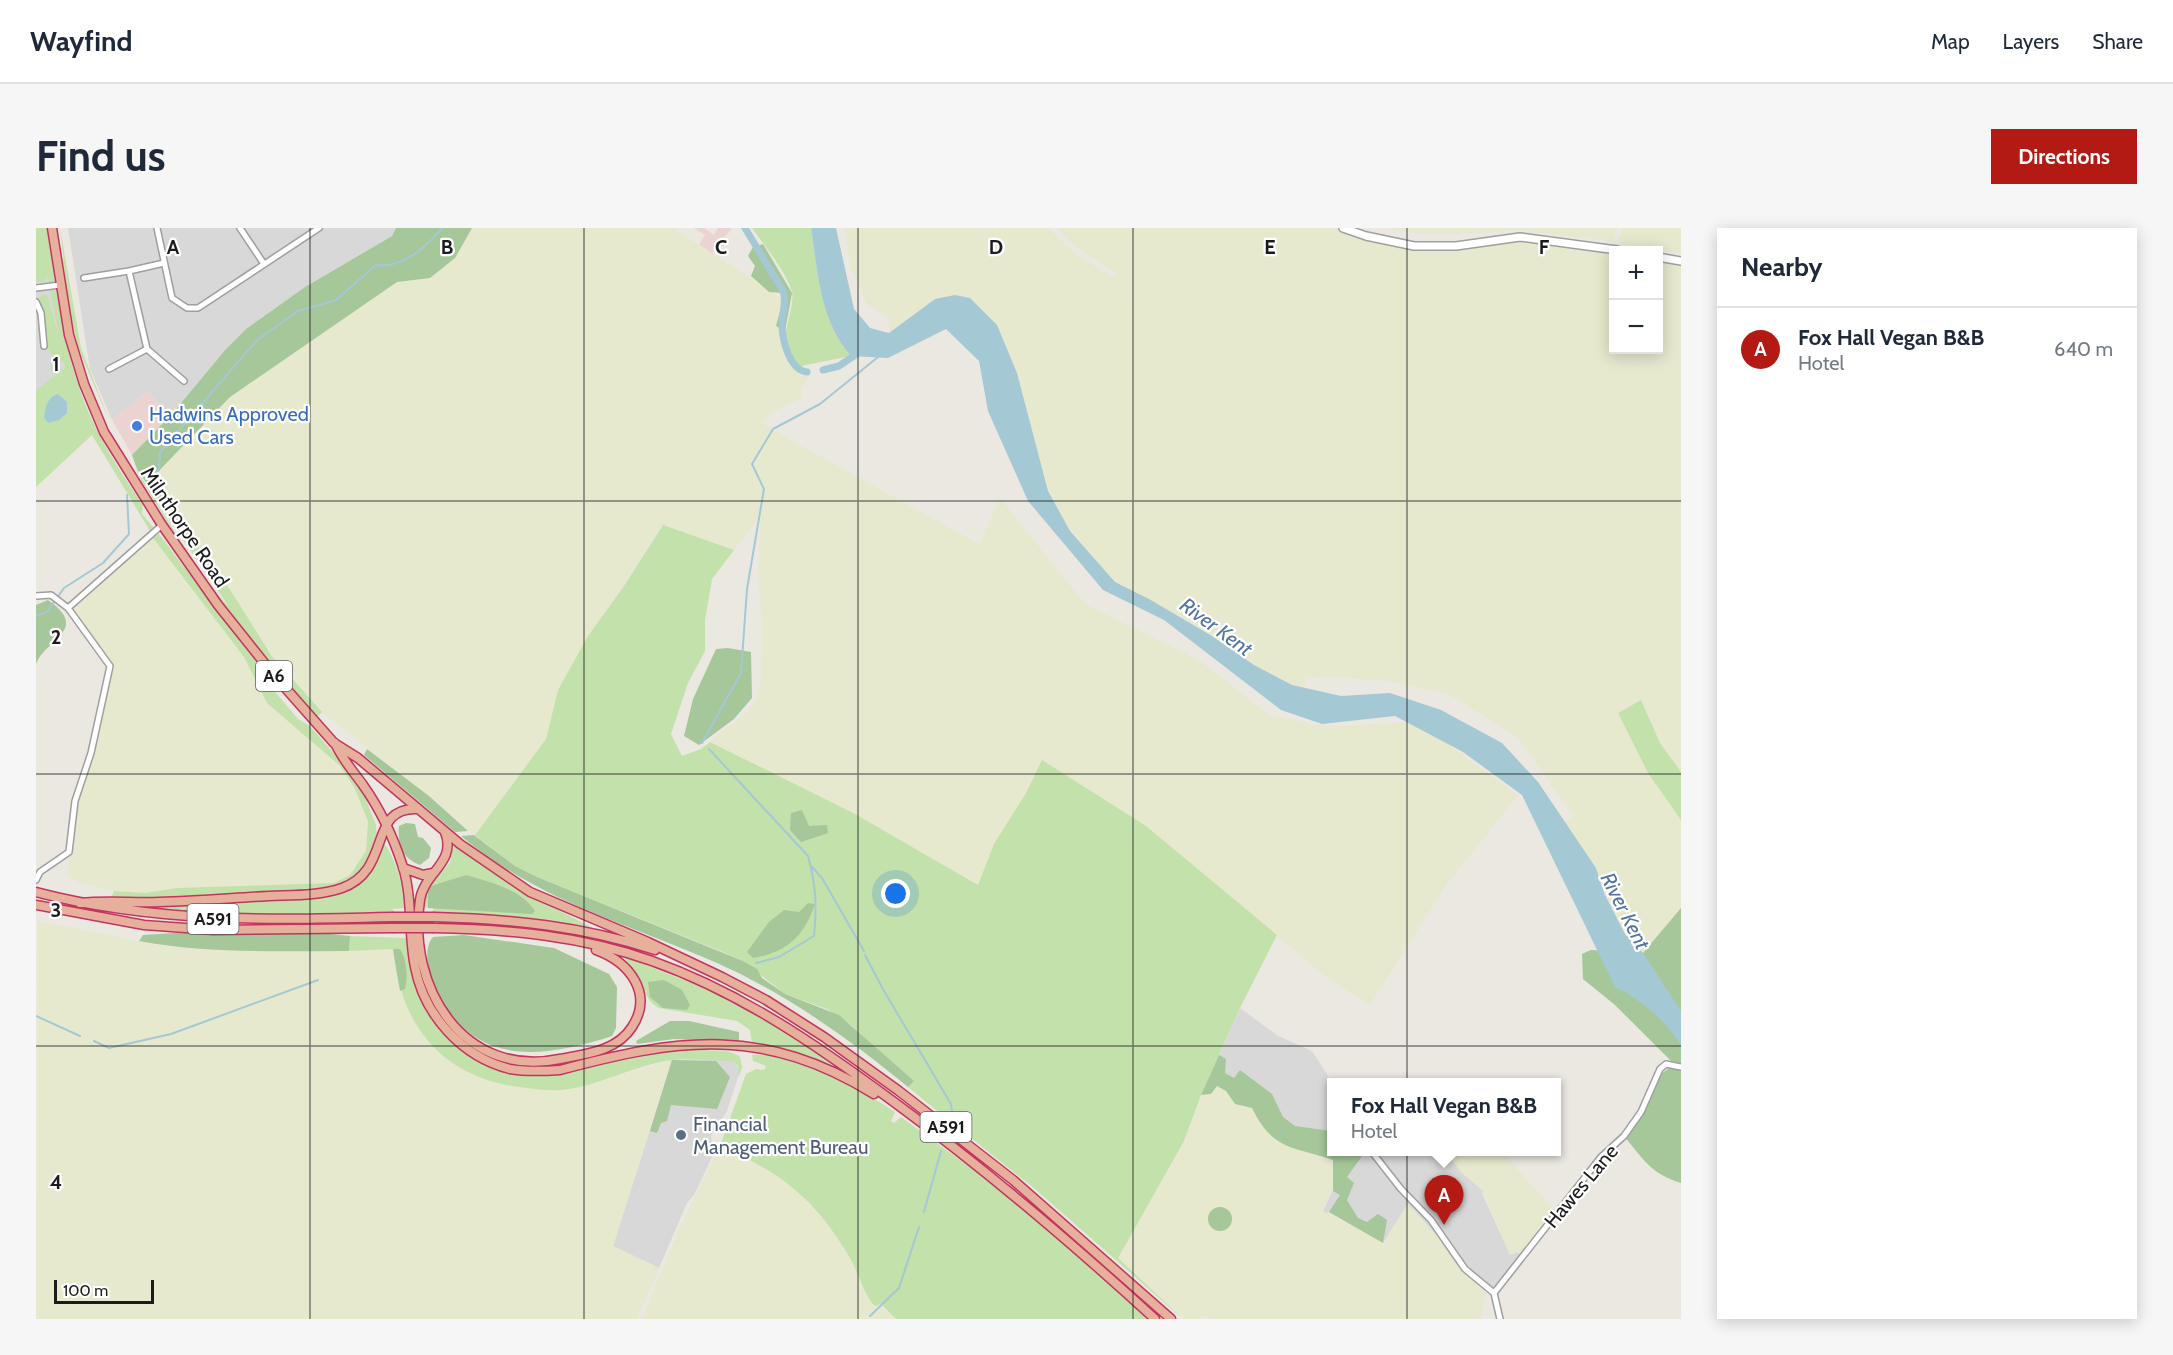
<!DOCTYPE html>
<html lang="en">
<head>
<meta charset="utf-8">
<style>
	body { margin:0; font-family:Cabin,sans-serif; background:#f6f6f7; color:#1f2937 }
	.controls { position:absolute; right:18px; top:18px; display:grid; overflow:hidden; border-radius:0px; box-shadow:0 3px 15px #0003 }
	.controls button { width:54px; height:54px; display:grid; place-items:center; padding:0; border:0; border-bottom:2px solid #e0e1e3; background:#fff; color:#1f2937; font:30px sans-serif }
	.scale { position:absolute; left:18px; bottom:15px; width:100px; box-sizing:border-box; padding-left:6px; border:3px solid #1b1b1b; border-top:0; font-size:16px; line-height:21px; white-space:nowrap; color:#1b1b1b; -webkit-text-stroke:4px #fff; paint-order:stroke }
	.you { position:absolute; left:860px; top:666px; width:21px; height:21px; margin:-15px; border:4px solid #fff; border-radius:50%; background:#1a73e8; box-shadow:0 0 0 9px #1a73e833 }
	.badge { display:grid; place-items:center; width:39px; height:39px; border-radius:50%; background:#b21a13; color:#fff; font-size:20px; font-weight:700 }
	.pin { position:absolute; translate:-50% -50px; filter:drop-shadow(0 2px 3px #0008) }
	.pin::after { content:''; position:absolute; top:32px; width:21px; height:18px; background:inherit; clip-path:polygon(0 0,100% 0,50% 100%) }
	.popup { position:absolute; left:1291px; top:850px; width:234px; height:78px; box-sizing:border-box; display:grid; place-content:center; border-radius:0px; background:#fff; filter:drop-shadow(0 2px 4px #0005); font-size:20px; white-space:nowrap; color:#747a83 }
	.popup b { font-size:22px; color:#1f2937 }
	.popup::after { content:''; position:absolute; left:50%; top:100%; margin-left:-12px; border:12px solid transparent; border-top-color:#fff }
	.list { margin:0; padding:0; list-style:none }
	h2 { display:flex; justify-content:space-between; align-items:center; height:78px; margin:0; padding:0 24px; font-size:26px }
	h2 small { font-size:20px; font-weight:400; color:#747a83 }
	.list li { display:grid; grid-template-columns:39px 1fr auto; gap:18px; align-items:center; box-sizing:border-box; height:84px; padding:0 24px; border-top:2px solid #e0e1e3 }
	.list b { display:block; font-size:22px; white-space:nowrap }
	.list p { margin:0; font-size:20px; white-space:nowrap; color:#747a83 }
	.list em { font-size:20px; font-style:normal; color:#747a83 }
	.map { position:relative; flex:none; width:1645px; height:1091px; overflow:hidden; border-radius:0px }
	header { display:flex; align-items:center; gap:36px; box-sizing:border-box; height:84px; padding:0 30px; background:#fff; border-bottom:2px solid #e0e1e3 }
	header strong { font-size:28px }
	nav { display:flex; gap:33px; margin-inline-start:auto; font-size:21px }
	.intro { display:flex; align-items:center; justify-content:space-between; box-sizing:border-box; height:144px; padding:0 36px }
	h1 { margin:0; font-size:42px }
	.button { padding:15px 27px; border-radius:0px; background:#b21a13; color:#fff; font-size:21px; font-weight:700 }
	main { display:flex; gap:36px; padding:0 36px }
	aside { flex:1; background:#fff; border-radius:0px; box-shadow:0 3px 15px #0003 }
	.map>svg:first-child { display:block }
</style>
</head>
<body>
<header>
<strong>Wayfind</strong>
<nav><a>Map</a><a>Layers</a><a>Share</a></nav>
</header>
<div class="intro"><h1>Find us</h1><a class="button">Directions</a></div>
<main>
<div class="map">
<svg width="1645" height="1091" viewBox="0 0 1645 1091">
	<rect width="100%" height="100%" fill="#ebe8e1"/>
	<path fill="#d9d8d8" d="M 0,0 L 5,0 L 29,139 L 0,162 Z
		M 32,0 L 360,0 L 356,8 L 269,59 L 210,101 L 190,121 L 135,187 L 111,164 L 76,192 L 54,141 Z
		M 1204,780 L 1242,808 L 1276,823 L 1296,854 L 1295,919 L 1274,918 L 1175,846 Z
		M 636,832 L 697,832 L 704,843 L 691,883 L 675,908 L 677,927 L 658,967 L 651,975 L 623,1040 L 577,1018 Z
		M 1302,924 L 1410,924 L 1425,944 L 1448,963 L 1446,965 L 1474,1027 L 1482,1024 L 1485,1028 L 1461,1057 L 1448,1062 L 1420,1036 L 1401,1008 L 1372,976 L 1347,1015 L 1292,984 L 1291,986 L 1287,983 L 1299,957 Z"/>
	<path fill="#ebd3d1" d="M 658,0 L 668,0 L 678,7 L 682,0 L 696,0 L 676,25 L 663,17 L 669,7 Z
		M 111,164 L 135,187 L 96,227 L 76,192 Z"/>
	<path fill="#e6e9ce" d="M 428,0 L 637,0 L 748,72 L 744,96 L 749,122 L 764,148 L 772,146 L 773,149 L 765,161 L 765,170 L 732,187 L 727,195 L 733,200 L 943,316 L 964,270 L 1049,376 L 1163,432 L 1233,487 L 1290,498 L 1380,494 L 1482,567 L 1411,656 L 1334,777 L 1290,749 L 1110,598 L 1006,532 L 990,565 L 958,616 L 942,657 L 819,586 L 674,514 L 714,482 L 720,472 L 725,452 L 726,392 L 722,351 L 725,288 L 698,322 L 626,297 L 588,358 L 552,408 L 522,462 L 510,511 L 438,607 L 436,606 L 393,568 L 288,486 L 249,444 L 223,410 L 195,363 L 139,289 L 116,251 L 206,148 Z
		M 809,0 L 1012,0 L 1039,25 L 1079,51 L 1081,46 L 1038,18 L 1021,0 L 1297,0 L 1322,10 L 1378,22 L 1426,22 L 1481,14 L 1574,24 L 1578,25 L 1578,122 L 1622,122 L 1623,35 L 1645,37 L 1645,544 L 1624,515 L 1605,472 L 1582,485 L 1612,545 L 1645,592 L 1645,680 L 1635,694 L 1607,725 L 1589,706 L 1568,665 L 1560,640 L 1529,594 L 1538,588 L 1482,510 L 1414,467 L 1347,452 L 1270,449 L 1268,460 L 1256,457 L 1218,437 L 1176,408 L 1113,371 L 1079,354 L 1034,303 L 1012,263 L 981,145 L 961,97 L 899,71 L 853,105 L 853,90 L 831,76 L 815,40 Z
		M 1352,0 L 1581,0 L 1576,13 L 1573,13 L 1482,2 L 1433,6 L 1384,6 Z
		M 1587,0 L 1645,0 L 1645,25 L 1584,16 L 1582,14 Z
		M 117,310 L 208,429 L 231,475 L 275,511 L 311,548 L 330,585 L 333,602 L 330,623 L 314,647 L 298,655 L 141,660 L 109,665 L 78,663 L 46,656 L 30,648 L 37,617 L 40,575 L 57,525 L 77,439 L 37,386 L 38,381 Z
		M 2,693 L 128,718 L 227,723 L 357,721 L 364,763 L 389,810 L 417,836 L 442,848 L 474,858 L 532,861 L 636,832 L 577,1018 L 623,1040 L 601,1091 L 0,1091 Z
		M 1181,858 L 1190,863 L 1199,876 L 1216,880 L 1218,884 L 1283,927 L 1297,932 L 1299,957 L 1287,983 L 1291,986 L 1293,984 L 1347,1015 L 1372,976 L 1401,1008 L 1420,1036 L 1450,1065 L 1445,1091 L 1175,1091 L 1169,1087 L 1165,1091 L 1147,1091 L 1081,1030 L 1148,913 L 1165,867 L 1175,866 Z
		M 684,918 L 737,943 L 754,956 L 794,999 L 815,1031 L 830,1065 L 860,1091 L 606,1091 L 643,1001 Z
		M 1410,924 L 1466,924 L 1519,983 L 1485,1028 L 1482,1024 L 1474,1027 L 1447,963 L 1425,944 Z"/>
	<path fill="#c3e1ab" d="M 0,0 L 11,0 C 21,70 30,142 63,206 C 76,231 91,254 107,277 L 106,286 L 117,299 L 114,303 L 56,207 L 0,259 L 0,162 L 29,139 L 27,132 L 14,144 L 17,130 L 10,116 L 3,68 L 10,66 L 12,69 L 23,110 L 12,49 L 8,54 L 0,54 Z
		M 24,0 L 45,120 L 73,192 L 41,117 L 32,75 Z
		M 716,0 L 775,0 C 782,44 784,93 815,128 L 765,138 C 733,123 760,86 756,64 C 751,45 728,17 716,0 Z
		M 100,241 C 130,287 156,339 193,379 L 130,287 L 124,275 L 128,272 L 195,363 L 235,427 L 286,484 L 281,489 C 220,427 164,352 121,277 C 115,265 104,254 100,241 Z
		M 627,297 L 698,322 L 676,351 L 669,392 L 669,423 L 652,455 L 635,506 L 646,528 L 665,521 L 674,514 L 819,586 L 942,657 L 958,616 L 990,565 L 1006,532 L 1110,598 L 1241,707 L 1204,780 L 1165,867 L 1148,913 L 1082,1030 L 1147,1091 L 999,961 L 915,894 L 920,887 L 918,885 L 911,891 L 872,859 L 877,854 L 813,795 L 791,781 L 749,766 L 707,733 L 687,724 L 501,649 L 479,638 L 439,607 L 510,511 L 522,462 L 552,408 L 588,358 Z
		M 123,306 L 223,438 L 234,458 L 262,491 L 274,498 L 307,536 L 329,569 L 340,597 L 341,611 L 334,632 L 322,646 L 301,659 L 282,662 L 170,668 L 75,670 L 78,663 L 109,665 L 141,660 L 298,655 L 314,647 L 330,623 L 332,593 L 318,559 L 304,538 L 231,475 L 208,429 L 117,310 Z
		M 1605,472 L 1624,515 L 1645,544 L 1645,592 L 1612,545 L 1582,485 Z
		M 348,615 C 361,633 367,658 368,680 L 357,681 L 357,685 L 206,688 L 99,680 L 99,678 L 289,667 L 333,645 Z
		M 418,617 L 471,655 L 555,699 L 491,690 L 398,684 L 397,680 L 388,679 L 392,659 L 414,635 Z
		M 314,708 L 370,710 C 373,751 385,787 416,815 C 474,869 535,839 601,826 C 624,821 646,822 669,822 C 681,823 694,821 704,829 L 706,839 L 703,849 L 702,838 L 697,833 C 673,833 647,829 624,834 C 593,841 564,856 533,861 C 517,864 499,861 483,859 C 405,849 364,796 357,721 L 313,723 Z
		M 590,729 L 688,768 L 750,802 L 804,839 L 803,842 L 774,829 L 716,815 L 714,802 L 701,793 L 623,780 C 607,772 605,748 589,732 Z
		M 716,827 C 755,824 827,862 859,884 L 855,893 L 858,895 L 865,889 L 968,964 L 1114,1091 L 860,1091 L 845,1076 L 839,1078 C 827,1066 823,1045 814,1030 C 779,971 746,945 684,918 L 710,846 L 720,841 L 728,842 L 730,838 L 717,833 Z"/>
	<path fill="#a5c79a" d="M 360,0 L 436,0 L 419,30 L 394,50 L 361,54 L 194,169 L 116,250 L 128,272 L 124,275 L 101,241 L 96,227 L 135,187 L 190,121 L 210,101 L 269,59 L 356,8 Z
		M 727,16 L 756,65 L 749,103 L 740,98 L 748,69 L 747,65 L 733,64 L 715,48 L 719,38 L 712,28 L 717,19 Z
		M 12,372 C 55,402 9,411 0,436 L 0,377 Z
		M 692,420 L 715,424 L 716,470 L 698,491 L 663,517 L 648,508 L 657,471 L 680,421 Z
		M 331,521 L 393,568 L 432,603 L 419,604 L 328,527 Z
		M 766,582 L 773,598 L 791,597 L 792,605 L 765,614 L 754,602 L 755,585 Z
		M 370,595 L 379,596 L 382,609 L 387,610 L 395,620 L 393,630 L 384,637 C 367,631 361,616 363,598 Z
		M 438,607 L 479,638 L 501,649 L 707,733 L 721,741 L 726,750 L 749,766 L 803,787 L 878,853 L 872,859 C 815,812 749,765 681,735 C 588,694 505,674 425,608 Z
		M 430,647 C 456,655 483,660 499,683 L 496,686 L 392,680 L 392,661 L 395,658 Z
		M 772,675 L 779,676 C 768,708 752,724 717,730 L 711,724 L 733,694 L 748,682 L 763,684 Z
		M 1645,680 L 1645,955 C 1615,946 1607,931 1588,908 L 1605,884 L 1620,850 L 1638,836 L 1579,777 L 1547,751 L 1546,726 L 1555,722 L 1607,725 Z
		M 138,705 L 295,706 L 314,708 L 313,723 C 244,723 171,726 103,713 L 107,707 Z
		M 428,707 L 518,720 L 573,746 L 581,759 L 580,800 L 576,808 C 499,833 431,838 396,752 C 391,739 388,719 397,709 Z
		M 357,721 L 364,721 C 371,733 372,748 369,761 L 364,763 Z
		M 628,752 L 646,762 L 654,777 L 651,782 L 627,780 L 614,769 L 612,754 Z
		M 634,793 L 653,793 L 703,804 L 703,814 L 638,811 L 601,816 L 600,813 Z
		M 1183,827 L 1190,831 L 1189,845 L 1198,850 L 1204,842 L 1236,866 L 1247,889 L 1259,898 L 1295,903 L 1296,924 L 1329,924 L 1311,949 L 1318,955 L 1311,972 L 1322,990 L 1331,994 L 1342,986 L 1351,992 L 1347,1015 L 1293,984 L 1304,967 L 1297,963 L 1297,932 C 1257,918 1237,923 1216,880 L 1199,876 L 1190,863 L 1181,858 L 1175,866 L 1165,867 Z
		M 636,832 L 680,833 L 694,849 L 681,881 L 635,877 L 631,893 L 625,895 L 621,905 L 614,903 Z
		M1172 991a12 12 0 1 1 24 0a12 12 0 1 1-24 0Z"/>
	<path fill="#a5c8d5" d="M 775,0 L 800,0 L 818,81 L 834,100 L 853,105 L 899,71 L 919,67 L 934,70 L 961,97 L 981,145 L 1012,263 L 1034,303 L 1079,354 L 1113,371 L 1176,408 L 1218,437 L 1256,457 L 1305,468 L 1354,465 L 1405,482 L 1466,515 L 1502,554 L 1560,640 L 1568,665 L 1589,706 L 1607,725 L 1645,783 L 1645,817 C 1629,793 1605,771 1579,759 L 1486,567 L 1427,524 L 1359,488 L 1286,496 L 1245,482 L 1128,392 L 1067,362 L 992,273 L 952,183 L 943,133 L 910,101 L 852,130 L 815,128 C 784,93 782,45 775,0 Z
		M 22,166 L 31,174 L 31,185 L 23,192 L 12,195 L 8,190 C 9,180 11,169 22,166 Z"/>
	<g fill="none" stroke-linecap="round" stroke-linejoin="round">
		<path stroke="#a5c8d5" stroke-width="2" d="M 113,249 L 123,242 L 124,224 L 221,112 L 262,83 L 300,72 L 340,37 C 366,41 390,19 406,0
			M 0,388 L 11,384 L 28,360 L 67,335 L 93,306 L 91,267
			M 666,515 L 705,445 L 711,361 L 728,261 L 716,236 L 737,201 L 784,176 L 842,129
			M 673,521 L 772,628 C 780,656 781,679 778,708 L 743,729 L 720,735
			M 776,639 L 786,650 L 828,723
			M 829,727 L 848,763 L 915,876 L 916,883
			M 0,788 L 44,808
			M 58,813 L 73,820 L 135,806 L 282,752
			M 888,984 L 905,923
			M 834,1088 L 863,1060 L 883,999"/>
		<path stroke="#a5c8d5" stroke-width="7" d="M 709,0 L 747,63 C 751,74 746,84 746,96 C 746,111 753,142 771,144
			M 787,142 L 803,138 L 825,123"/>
		<defs>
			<path id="minor" d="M 121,0 L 136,70 L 151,80 L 162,80 L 283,0
				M 204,0 L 228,36
				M 128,35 L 93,43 L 111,121 L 148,153
				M 48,50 L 93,43
				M 0,60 L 24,57
				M 0,74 L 5,85 L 8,118
				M 73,141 L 111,121
				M 0,368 L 15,367 L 32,380 L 74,438 L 55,525 L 39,573 L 33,624 L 4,644 L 0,652
				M 32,380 L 126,297
				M 1336,924 L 1365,961 L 1395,992 L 1429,1041 L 1458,1065
				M 1458,1065 L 1565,929 L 1588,908 L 1605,884 L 1624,841 L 1630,836 L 1645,839
				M 1458,1065 L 1464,1091"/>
			<path id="tertiary" d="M 1307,0 L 1330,8 L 1378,18 L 1420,18 L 1484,9 L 1581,22
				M 1622,29 L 1645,33"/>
			<path id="trunk" d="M 16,0 L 33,107 L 48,156 L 68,204 L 126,297 L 182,377 L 237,446 L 298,515 L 322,530 L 424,616 L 494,664 L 612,714 L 686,749 L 730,772 L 788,809 L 863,863 L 977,952 L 1135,1091
				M 299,515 C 306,531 317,543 327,557 C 344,581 358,611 367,639 C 377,672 372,706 379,739 C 388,787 426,829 474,841 C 490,844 508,843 524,842 C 643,810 728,798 838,866
				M 409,604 C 421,635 388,644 384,672 C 371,759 427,851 524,831 C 550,826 581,823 596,799 C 618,765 593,734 560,722
				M 367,640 L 387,647 L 397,645
				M 0,664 C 118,695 236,692 357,689
				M 44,675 C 71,672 96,675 123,674 C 159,673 196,670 233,668 C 257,667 283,668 306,660 C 357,642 331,578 382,581
				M 0,677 L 108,697 L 177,702 L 357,700
				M 398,689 C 474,691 547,698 619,722
				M 398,700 C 472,701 546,708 616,733 C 706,765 782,818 858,874 C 949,941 1035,1014 1119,1091"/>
		</defs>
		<use href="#minor" stroke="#9f9f9f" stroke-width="8"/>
		<use href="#tertiary" stroke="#9f9f9f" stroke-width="10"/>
		<use href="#trunk" stroke="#c3345f" stroke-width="11"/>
		<use href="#minor" stroke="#fff" stroke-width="5"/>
		<use href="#tertiary" stroke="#fff" stroke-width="7"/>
		<use href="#trunk" stroke="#e7b09d" stroke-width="8"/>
		<defs>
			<path id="trunk-bridge" d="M 357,689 L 398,689
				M 357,700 L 398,700"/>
		</defs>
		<use href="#trunk-bridge" stroke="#c3345f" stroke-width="11" stroke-linecap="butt"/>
		<use href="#trunk-bridge" stroke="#e7b09d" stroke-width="8"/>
	</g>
	<path fill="none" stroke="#1b1b1b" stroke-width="1.5" stroke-opacity="0.55" d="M 274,0 L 274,1091M 548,0 L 548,1091M 822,0 L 822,1091M 1097,0 L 1097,1091M 1371,0 L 1371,1091M 0,273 L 1645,273M 0,546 L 1645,546M 0,818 L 1645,818"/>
	<circle fill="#3f7fe0" stroke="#fff" stroke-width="2" cx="101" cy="198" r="6"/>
	<circle fill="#5c6f8a" stroke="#fff" stroke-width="2" cx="645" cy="907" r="6"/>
	<g text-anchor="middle" stroke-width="4.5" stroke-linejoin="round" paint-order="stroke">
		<g fill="#fff" stroke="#5f5f5f" stroke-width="1.5">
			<rect x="220" y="433" width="36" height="30" rx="4.5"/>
			<rect x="151.5" y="676" width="51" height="30" rx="4.5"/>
			<rect x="884.5" y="884" width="51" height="30" rx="4.5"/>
		</g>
		<g font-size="18" font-weight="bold" fill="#1b1b1b">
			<text x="238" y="454">A6</text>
			<text x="177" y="697">A591</text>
			<text x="910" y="905">A591</text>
		</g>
		<g font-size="20" fill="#366cbe" stroke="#fff" text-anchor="start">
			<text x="113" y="193">Hadwins Approved<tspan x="113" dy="23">Used Cars</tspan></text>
		</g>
		<g font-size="20" fill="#1b1b1b" stroke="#fff">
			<text transform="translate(149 299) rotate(56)" y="7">Milnthorpe Road</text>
			<text transform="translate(1545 958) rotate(-50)" y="7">Hawes Lane</text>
		</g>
		<g font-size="20" fill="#4e5e75" stroke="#fff" text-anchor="start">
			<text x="657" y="903">Financial<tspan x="657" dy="23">Management Bureau</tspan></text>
		</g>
		<g font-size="21" font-style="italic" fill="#5275a0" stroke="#fff">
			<text transform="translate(1180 399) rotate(36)" y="7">River Kent</text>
			<text transform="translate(1589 683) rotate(63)" y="7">River Kent</text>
		</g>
	</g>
	<g font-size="20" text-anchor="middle" font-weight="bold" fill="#1b1b1b" stroke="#fff" stroke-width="4.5" stroke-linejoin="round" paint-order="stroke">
		<text x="137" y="26">A</text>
		<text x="411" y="26">B</text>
		<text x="685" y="26">C</text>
		<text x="960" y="26">D</text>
		<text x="1234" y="26">E</text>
		<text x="1508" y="26">F</text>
		<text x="20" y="143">1</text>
		<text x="20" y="416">2</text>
		<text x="20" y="689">3</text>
		<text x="20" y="961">4</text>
	</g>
</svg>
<div class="controls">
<button>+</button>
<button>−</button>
</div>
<div class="scale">100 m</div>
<div class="you"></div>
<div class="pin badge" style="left:1408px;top:997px">A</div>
<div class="popup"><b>Fox Hall Vegan B&amp;B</b>Hotel</div>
</div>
<aside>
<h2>Nearby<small></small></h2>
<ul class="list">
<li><span class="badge">A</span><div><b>Fox Hall Vegan B&amp;B</b><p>Hotel</p></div><em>640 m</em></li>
</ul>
</aside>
</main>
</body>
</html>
